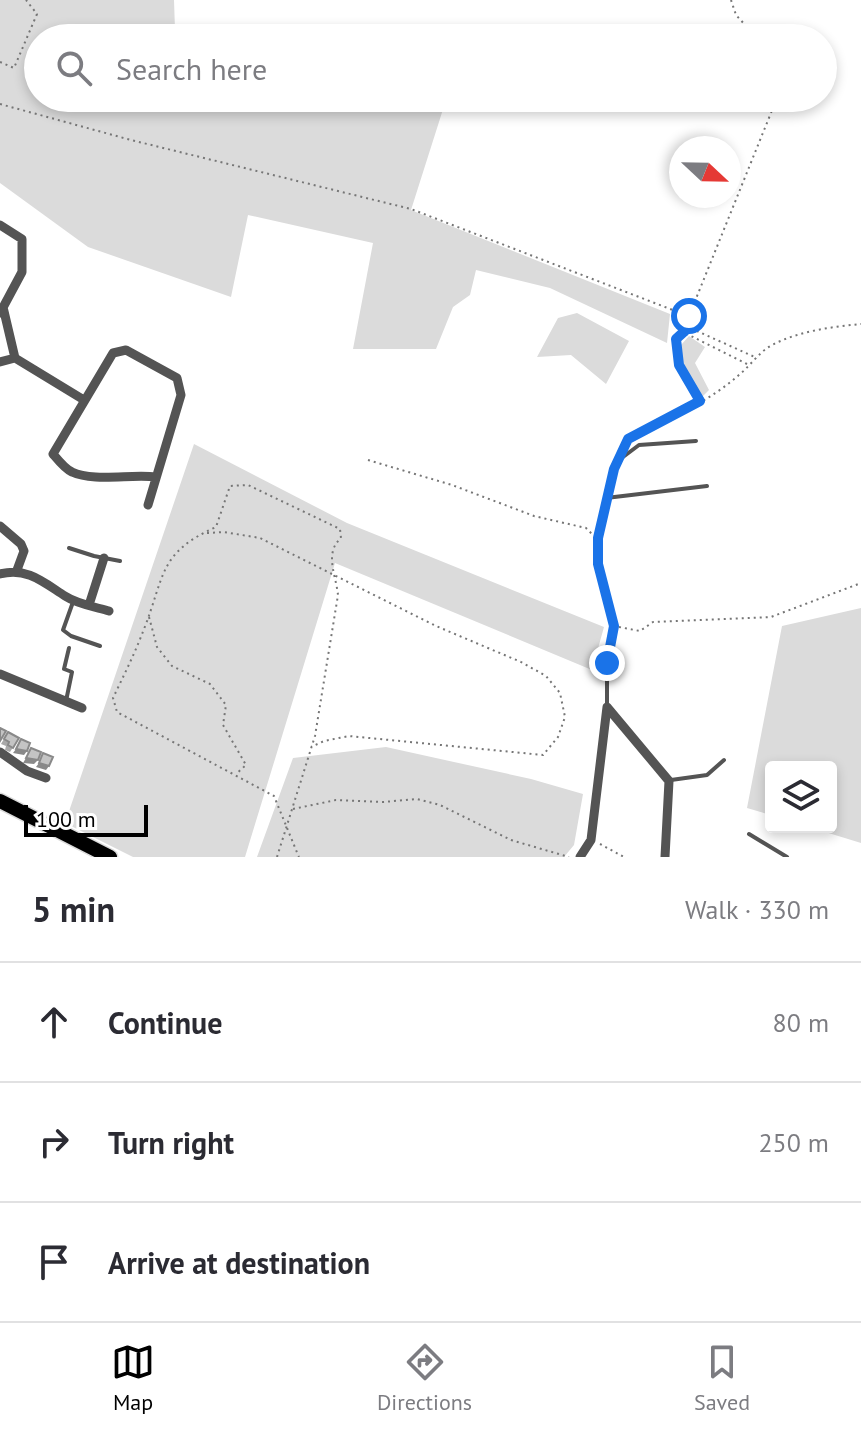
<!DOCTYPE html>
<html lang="en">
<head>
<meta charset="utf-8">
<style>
	body { margin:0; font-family:"PT Sans",sans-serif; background:#f7f7f7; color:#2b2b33 }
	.controls { position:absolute; right:24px; bottom:24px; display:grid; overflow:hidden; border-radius:8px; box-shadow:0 4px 12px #0003 }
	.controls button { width:72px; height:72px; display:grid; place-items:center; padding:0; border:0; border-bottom:2px solid #e1e1e2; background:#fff; color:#2b2b33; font:40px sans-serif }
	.compass { position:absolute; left:669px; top:136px; width:72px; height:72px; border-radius:50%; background:#fff; box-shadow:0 4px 12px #0003; rotate:112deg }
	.scale { position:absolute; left:24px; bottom:20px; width:124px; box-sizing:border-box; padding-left:8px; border:4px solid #000; border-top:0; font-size:22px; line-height:28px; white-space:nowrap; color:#000; -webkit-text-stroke:6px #fff; paint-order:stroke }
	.stop { position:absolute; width:24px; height:24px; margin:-18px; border:6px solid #1a73e8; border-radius:50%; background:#fff }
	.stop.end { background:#1a73e8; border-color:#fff; box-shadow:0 2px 8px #0008 }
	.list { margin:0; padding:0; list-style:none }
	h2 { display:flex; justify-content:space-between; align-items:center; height:104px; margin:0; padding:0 32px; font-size:34px }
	h2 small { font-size:26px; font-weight:400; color:#7c7c81 }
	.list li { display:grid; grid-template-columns:52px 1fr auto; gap:24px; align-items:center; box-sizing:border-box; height:120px; padding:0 32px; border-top:2px solid #e1e1e2 }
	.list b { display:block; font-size:30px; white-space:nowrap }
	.list em { font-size:26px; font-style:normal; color:#7c7c81 }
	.icon { flex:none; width:44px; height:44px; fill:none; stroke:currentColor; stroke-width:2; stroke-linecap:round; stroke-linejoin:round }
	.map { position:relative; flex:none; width:861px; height:857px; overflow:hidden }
	.search { position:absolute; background:#fff; box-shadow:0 4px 12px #0003; left:24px; right:24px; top:24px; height:88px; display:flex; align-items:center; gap:20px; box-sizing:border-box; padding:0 28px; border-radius:44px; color:#7c7c81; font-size:30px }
	.sheet { height:464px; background:#fff }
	nav { display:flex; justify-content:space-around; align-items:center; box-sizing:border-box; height:112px; border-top:2px solid #e1e1e2; background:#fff; font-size:22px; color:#7c7c81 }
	nav a { display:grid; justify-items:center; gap:4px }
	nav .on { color:#000 }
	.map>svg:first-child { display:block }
</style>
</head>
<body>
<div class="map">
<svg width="861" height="857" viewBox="0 0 861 857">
	<rect width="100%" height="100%" fill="#fff"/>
	<path fill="#dbdbdb" d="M 0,0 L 174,0 L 175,30 L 205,38 L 38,38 L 38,98 L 427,98 L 445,103 L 411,210 L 670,314 L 667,343 L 550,288 L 476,270 L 470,295 L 453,307 L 436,349 L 353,349 L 373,243 L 248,215 L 231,297 L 88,247 L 0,183 Z
		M 577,313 L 629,341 L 606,384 L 571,355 L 537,357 L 558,318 Z
		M 689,336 L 705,347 L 695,363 L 709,390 L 701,398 L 682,364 L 681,345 Z
		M 194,444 L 347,523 L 604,627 L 592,670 L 335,563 L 245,857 L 133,857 L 65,823 Z
		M 861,608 L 861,843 L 809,827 L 831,827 L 831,767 L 771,767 L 771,815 L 747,808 L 782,626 Z
		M 386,747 L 531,779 L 583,794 L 574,845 L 564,857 L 257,857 L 293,758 Z"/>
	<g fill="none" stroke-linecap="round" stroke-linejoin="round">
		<defs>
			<path id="primary" d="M 0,801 L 110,857"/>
		</defs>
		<use href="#primary" stroke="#dbdbdb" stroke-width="17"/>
		<path stroke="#767676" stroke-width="2" stroke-dasharray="2 4" stroke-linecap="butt" d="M 731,0 L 736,15 L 757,38
			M 0,62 L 14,68 L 37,14 L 26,0
			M 0,104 L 131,140 L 411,209 L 678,312 L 688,327 L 757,358
			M 684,333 L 676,339 L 679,365 L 700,401
			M 747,364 L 685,333 L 688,327 L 689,316 L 777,98
			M 634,436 C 670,419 710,401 740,374 C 751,365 759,352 772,345 C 799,331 831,327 861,324
			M 368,460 L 452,485 L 534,516 L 586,528 L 593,535
			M 207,533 L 224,532 L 260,538 L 436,626 L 521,662 L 546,676 L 560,693 L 565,717 L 558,737 L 543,755 L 349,736 L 324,741 L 311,747
			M 149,617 L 157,647 L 172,666 L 210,684 L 226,705 L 223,725 L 246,765 L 236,774
			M 619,627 L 640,631 L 653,622 L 771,617 L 861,583
			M 293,809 L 336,800 L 383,802 L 417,799 L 440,805 L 511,840 L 569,857
			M 600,844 L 624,857
			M 277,857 L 315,736 L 338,595 C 336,575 324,553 341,538 L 340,529 L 248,485 L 230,486 L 216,527 C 158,553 165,576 144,629 C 135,653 124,675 113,698 L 117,712 L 274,796 C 282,816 290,835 298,855 L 299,857"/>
		<path stroke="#545454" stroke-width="4" d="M 619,460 L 639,445 L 696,441
			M 606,498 L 707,486
			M 69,548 L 94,556 L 120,561
			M 73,602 L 63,630 L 71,636 L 100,646
			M 66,701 L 72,672 L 64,669 L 69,648
			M 607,705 L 607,663 L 614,626 L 598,564 L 598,538 L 614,469 L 628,439
			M 671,780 L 707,775 L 724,760
			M 749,834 L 787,857"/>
		<path stroke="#545454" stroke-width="9" d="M 0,225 L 22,239 L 22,272 L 0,313
			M 15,358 L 84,400
			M 0,362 L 15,358 L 3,307
			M 148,505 L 181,395 L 177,378 L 126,350 L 113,353 L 53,454 C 58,460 65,469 72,472 C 93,482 131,474 156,477
			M 0,526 L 21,544 L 24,551 L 17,570
			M 0,574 C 27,567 43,582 65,596 C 77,604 95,607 109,611
			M 89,605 L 104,558
			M 0,674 L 82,708
			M 607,707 L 669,781 L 665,857
			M 0,752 L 27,771 L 46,778
			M 580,857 L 591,840 L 607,707"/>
		<use href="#primary" stroke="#000" stroke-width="14"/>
	</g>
	<path fill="#a9a9a9" d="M 8,732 L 19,738 L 10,752 L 5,750 L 6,746 L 1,744 Z"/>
	<path fill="#898989" d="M 16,749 L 27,751 L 24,755 L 13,753 Z
		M 26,758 L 38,760 L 34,764 L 23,763 Z
		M 39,763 L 49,766 L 46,770 L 36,767 Z"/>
	<path fill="#c4c4c4" stroke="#898989" stroke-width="2" d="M 0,728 L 6,731 L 0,741 Z
		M 8,732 L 19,738 L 13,748 L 8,745 L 9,742 L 4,739 Z
		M 21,739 L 30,743 L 27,751 L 16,749 Z
		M 31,748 L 41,752 L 38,760 L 26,758 Z
		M 43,753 L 53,757 L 49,766 L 39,763 Z"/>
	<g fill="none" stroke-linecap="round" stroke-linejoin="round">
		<path stroke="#1a73e8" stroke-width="10" d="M 607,663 L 614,626 L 598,564 L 598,538 L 614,469 L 628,439 L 700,401 L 679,365 L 676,339 L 687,329 L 689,316"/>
	</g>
</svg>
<div class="controls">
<button><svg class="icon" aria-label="layers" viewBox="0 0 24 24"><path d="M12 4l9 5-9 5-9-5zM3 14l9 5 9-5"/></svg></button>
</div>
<svg class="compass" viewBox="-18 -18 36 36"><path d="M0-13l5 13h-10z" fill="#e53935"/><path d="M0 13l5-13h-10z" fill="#7c7c81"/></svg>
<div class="scale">100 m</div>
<div class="stop" style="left:689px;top:316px"></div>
<div class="stop end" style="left:607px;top:663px"></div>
<div class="search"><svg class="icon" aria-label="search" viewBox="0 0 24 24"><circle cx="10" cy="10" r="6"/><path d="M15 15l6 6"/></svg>Search here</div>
</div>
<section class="sheet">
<h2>5 min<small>Walk · 330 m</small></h2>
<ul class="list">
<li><svg class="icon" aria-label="ahead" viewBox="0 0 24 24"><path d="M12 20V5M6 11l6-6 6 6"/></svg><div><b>Continue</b></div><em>80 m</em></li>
<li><svg class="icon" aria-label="right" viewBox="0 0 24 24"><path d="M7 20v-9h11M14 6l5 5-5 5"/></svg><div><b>Turn right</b></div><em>250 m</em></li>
<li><svg class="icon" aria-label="arrive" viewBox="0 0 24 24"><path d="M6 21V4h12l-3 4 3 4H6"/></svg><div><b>Arrive at destination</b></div></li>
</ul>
</section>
<nav>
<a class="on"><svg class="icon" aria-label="map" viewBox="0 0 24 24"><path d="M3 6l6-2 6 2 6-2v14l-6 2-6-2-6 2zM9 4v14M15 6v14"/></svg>Map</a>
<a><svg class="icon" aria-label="directions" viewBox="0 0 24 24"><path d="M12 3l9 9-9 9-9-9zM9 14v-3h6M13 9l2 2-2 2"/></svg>Directions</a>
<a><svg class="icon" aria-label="saved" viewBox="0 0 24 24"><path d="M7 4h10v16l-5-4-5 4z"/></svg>Saved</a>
</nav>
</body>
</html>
